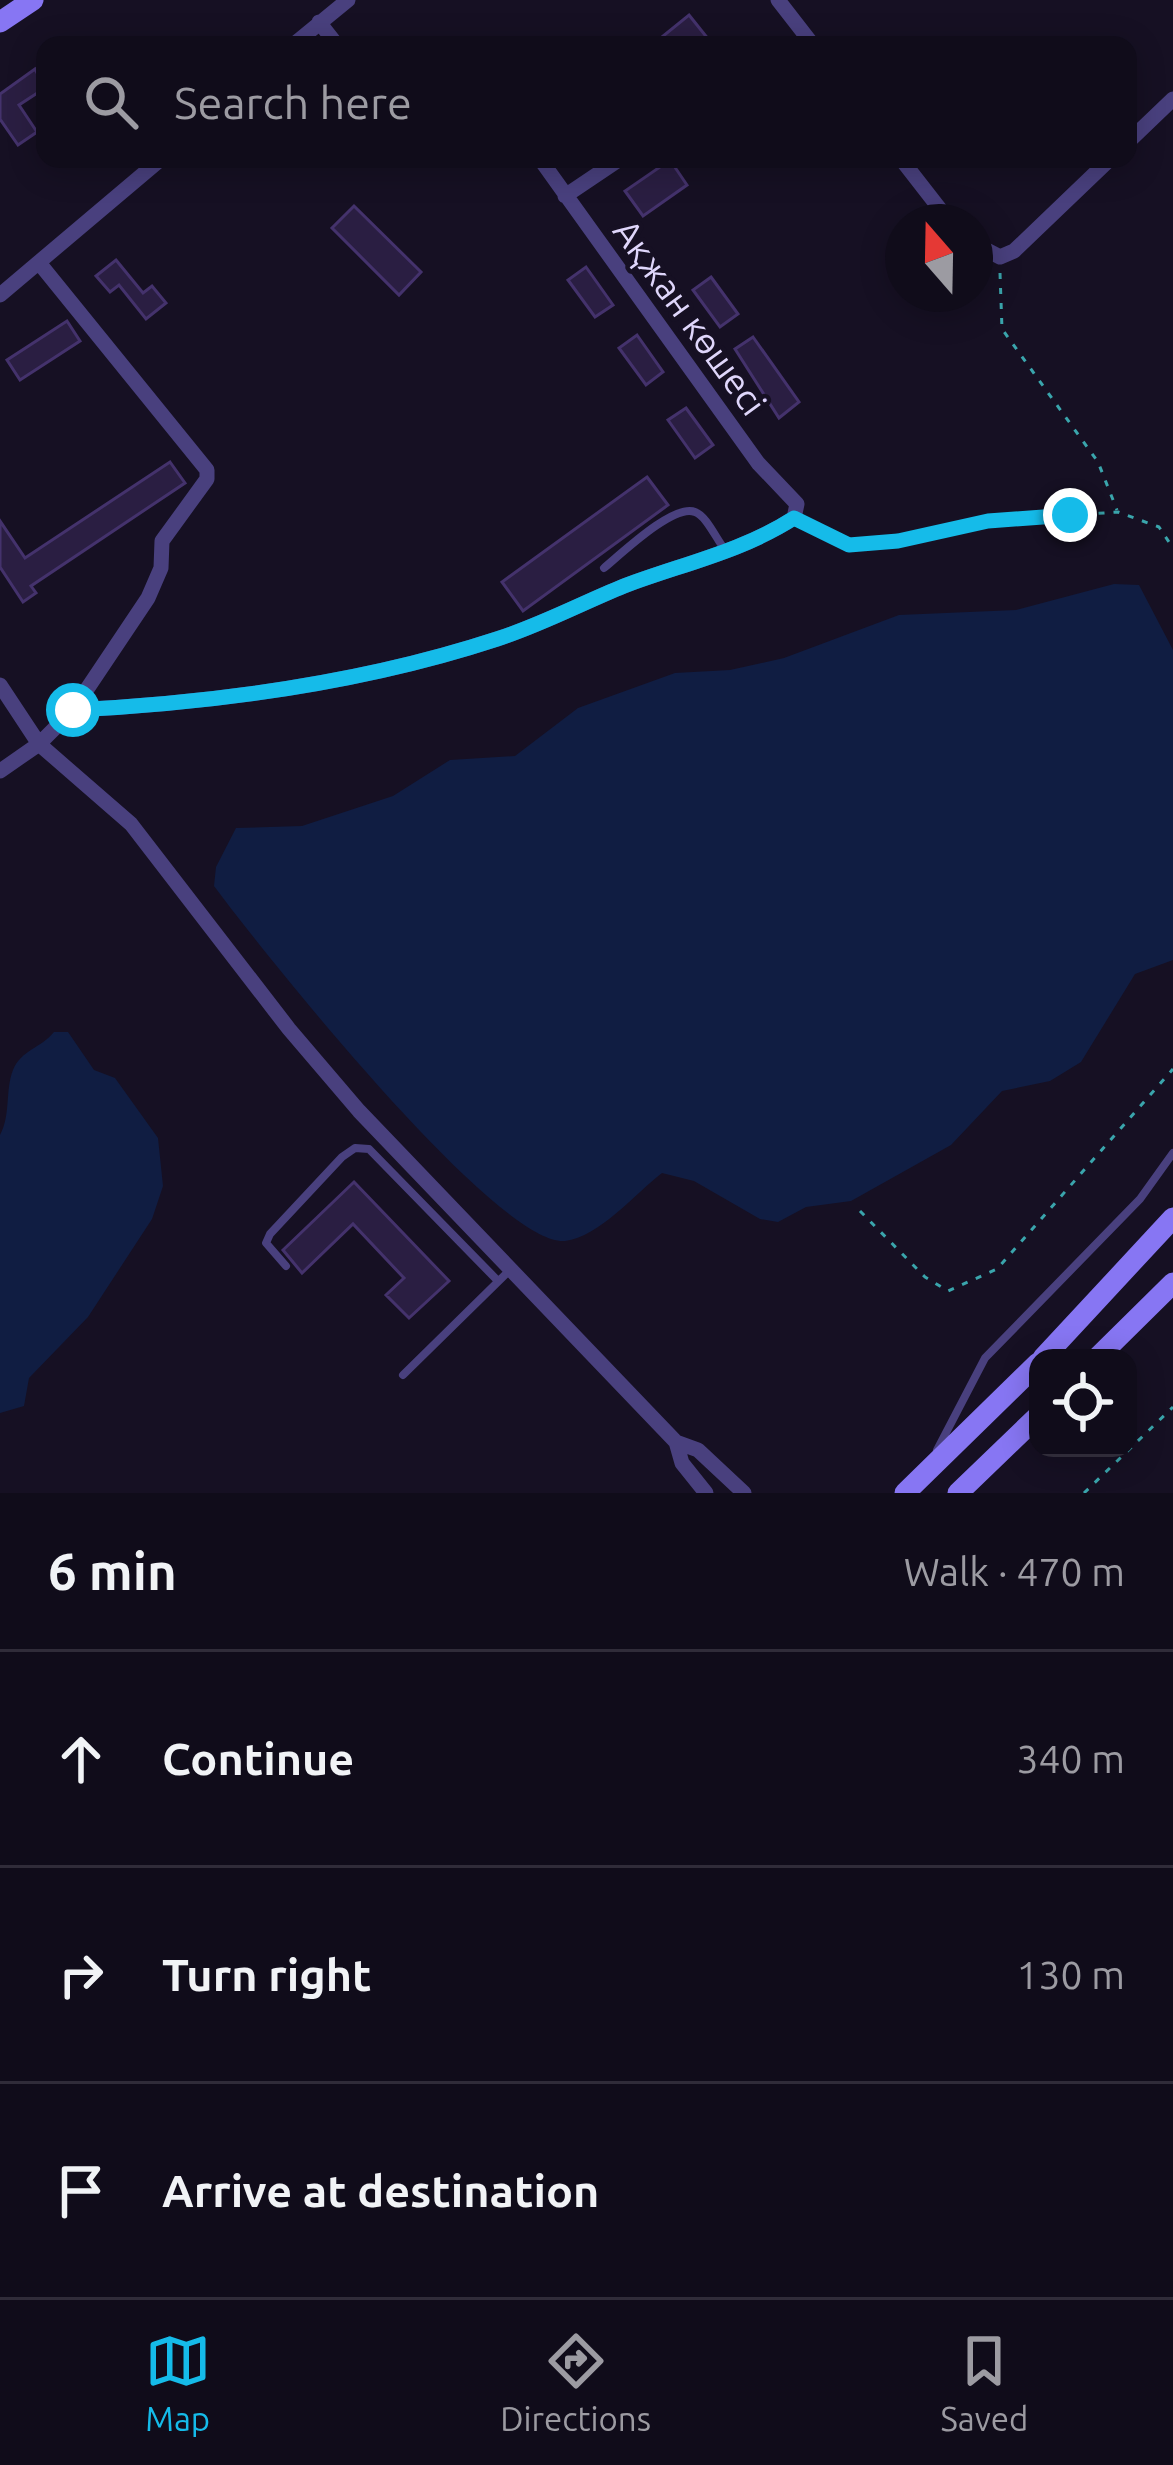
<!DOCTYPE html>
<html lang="en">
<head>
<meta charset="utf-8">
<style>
	body { margin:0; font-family:Ubuntu,sans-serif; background:#1e1a27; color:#f1f3f6 }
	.controls { position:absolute; right:36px; bottom:36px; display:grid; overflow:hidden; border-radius:24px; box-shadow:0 6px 30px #0003 }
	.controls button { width:108px; height:108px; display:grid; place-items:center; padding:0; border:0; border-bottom:3px solid #302c39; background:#100c1a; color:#f1f3f6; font:60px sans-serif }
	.compass { position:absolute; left:885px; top:204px; width:108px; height:108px; border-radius:50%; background:#100c1a; box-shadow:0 6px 30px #0003; rotate:340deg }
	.stop { position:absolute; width:36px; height:36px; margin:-27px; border:9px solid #15bbe9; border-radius:50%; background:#fff }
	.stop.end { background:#15bbe9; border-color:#fff; box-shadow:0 3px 12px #0008 }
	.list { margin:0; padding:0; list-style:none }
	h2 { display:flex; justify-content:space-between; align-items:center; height:156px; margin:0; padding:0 48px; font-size:51px }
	h2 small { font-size:39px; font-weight:400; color:#9c9ba2 }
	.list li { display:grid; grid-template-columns:78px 1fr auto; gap:36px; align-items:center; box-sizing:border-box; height:216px; padding:0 48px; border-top:3px solid #302c39 }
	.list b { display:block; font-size:45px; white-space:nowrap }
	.list em { font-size:39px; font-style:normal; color:#9c9ba2 }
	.icon { flex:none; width:66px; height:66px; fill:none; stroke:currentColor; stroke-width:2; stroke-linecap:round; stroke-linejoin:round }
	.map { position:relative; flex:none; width:1173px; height:1493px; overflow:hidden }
	.search { position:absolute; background:#100c1a; box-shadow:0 6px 30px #0003; left:36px; right:36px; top:36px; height:132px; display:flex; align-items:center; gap:30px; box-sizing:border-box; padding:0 42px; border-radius:24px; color:#9c9ba2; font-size:45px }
	.sheet { height:804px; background:#100c1a }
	nav { display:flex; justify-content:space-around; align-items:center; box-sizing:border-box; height:168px; border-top:3px solid #302c39; background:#100c1a; font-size:33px; color:#9c9ba2 }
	nav a { display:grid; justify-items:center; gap:6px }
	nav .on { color:#15bbe9 }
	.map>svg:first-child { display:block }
</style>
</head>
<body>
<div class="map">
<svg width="1173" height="1493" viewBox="0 0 1173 1493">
	<rect width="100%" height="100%" fill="#161023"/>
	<path fill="#101d42" d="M 1114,584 L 1139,585 L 1173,650 L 1173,960 L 1135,974 L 1081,1062 L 1050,1081 L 1002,1091 L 951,1145 L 851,1201 L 806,1207 L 778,1222 L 760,1219 L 694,1181 L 662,1173 C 636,1193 599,1237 565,1241 C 497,1247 259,947 214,886 L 216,867 L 236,828 L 302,826 L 393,796 L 450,760 L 515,756 L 578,708 L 675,673 L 730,670 L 784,658 L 899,615 L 1016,610 Z
		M 54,1032 L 68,1032 L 94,1070 L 115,1078 L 158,1138 L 163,1186 L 152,1219 L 88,1317 L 29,1378 L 24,1406 L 0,1413 L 0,1135 C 11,1115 5,1090 13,1070 C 21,1050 41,1048 54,1032 Z"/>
	<path fill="#2a1e42" stroke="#44326c" stroke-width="3" d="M 689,15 L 713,45 L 652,45 Z
		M 35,69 L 45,88 L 19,105 L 37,132 L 18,145 L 0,119 L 0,94 Z
		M 670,160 L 687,185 L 643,216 L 625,191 Z
		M 354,206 L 421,272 L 399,295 L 332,228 Z
		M 116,260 L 143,293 L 152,286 L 166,303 L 146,319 L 119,285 L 110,292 L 96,276 Z
		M 586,267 L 613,305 L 595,317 L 568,280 Z
		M 711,277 L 738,314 L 720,327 L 693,290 Z
		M 67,321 L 80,341 L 20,380 L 7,360 Z
		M 637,335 L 663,372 L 646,385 L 619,348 Z
		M 753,337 L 799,402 L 779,418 L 735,349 Z
		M 686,408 L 713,445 L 695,458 L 668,420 Z
		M 170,462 L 185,483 L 31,586 L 36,593 L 23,602 L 0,567 L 0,521 L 25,558 Z
		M 647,477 L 668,505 L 523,611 L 502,582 Z
		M 354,1182 L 449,1281 L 409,1318 L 386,1295 L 404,1278 L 353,1224 L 302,1273 L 283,1250 Z"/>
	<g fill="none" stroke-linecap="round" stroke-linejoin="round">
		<path stroke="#3aa5ac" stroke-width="3" stroke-dasharray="6 9" stroke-linecap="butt" d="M 1000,273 L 1002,329 L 1098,462 L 1117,510
			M 806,524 L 849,545 L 898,541 L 988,521 L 1118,512 L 1159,527 L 1173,548
			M 860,1211 L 925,1277 L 948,1291 L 997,1269 L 1173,1069
			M 1084,1493 L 1173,1407"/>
		<path stroke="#49407e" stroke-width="8" d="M 604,568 C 621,554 674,503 695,512 C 707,516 717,541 726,551
			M 286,1266 L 266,1243 L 270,1234 L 342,1157 L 355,1148 L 369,1149 L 498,1281
			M 403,1375 L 511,1269
			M 937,1450 L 985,1358 L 1140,1199 L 1173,1153"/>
		<path stroke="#49407e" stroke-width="15" d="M 778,0 L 813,45
			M 319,22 L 337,45
			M 293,45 L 348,0
			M 1128,142 L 1173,99
			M 901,159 L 950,222
			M 565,196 L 620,159
			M 975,244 L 1000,257 L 1014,251 L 1110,159
			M 40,264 L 207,470 L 207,479 L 162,541 L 161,568 L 148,598 L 73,710
			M 0,295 L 161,159
			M 0,685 L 39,744 L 131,824 L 289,1029 L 359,1111 L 676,1442 L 698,1450 L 744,1493
			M 0,771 L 39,744 L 73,710 C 213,703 363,683 497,639 C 541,625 582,603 624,586 C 682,564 741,552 794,518 L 797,504 L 758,463 L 540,159
			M 676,1442 L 682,1463 L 706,1493"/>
		<path stroke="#8776f3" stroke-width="21" d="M 0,22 L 33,0
			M 1043,1358 L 1173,1218
			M 1097,1358 L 1173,1283
			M 905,1493 L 1038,1363
			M 958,1493 L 1038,1416"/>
	</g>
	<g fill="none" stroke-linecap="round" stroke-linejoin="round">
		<path stroke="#15bbe9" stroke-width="15" d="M 73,710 C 213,703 363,683 497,639 C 541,625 582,603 624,586 C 682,564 741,552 794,518 L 849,545 L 898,541 L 988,521 L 1070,515"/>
	</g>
	<g text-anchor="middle" stroke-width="9" stroke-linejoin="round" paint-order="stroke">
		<g font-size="36" fill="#dfd6fb" stroke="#161023">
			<text transform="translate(690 317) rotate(54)" y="13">Ақжан көшесі</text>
		</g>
	</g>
</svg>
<div class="controls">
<button><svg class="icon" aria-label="locate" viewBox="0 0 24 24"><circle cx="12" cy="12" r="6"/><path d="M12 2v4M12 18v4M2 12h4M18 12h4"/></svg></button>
</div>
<svg class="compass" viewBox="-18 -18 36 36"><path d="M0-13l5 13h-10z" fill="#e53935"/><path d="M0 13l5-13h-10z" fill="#9c9ba2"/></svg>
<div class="stop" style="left:73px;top:710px"></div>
<div class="stop end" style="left:1070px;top:515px"></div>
<div class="search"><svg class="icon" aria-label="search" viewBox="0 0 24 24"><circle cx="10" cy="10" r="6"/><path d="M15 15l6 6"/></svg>Search here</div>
</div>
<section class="sheet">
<h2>6 min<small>Walk · 470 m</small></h2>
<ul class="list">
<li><svg class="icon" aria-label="ahead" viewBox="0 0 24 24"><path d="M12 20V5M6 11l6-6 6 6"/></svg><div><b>Continue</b></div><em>340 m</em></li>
<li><svg class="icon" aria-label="right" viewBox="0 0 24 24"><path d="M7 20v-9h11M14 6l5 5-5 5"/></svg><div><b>Turn right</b></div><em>130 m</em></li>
<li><svg class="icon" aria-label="arrive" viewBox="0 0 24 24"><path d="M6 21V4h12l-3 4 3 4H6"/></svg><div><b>Arrive at destination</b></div></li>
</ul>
</section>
<nav>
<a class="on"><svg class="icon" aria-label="map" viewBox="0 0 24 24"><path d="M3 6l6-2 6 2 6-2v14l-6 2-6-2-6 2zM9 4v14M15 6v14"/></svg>Map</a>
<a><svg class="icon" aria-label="directions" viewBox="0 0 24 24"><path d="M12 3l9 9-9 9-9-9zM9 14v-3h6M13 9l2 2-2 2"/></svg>Directions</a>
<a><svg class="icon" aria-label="saved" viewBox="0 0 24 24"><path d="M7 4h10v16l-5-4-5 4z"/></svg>Saved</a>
</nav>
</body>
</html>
